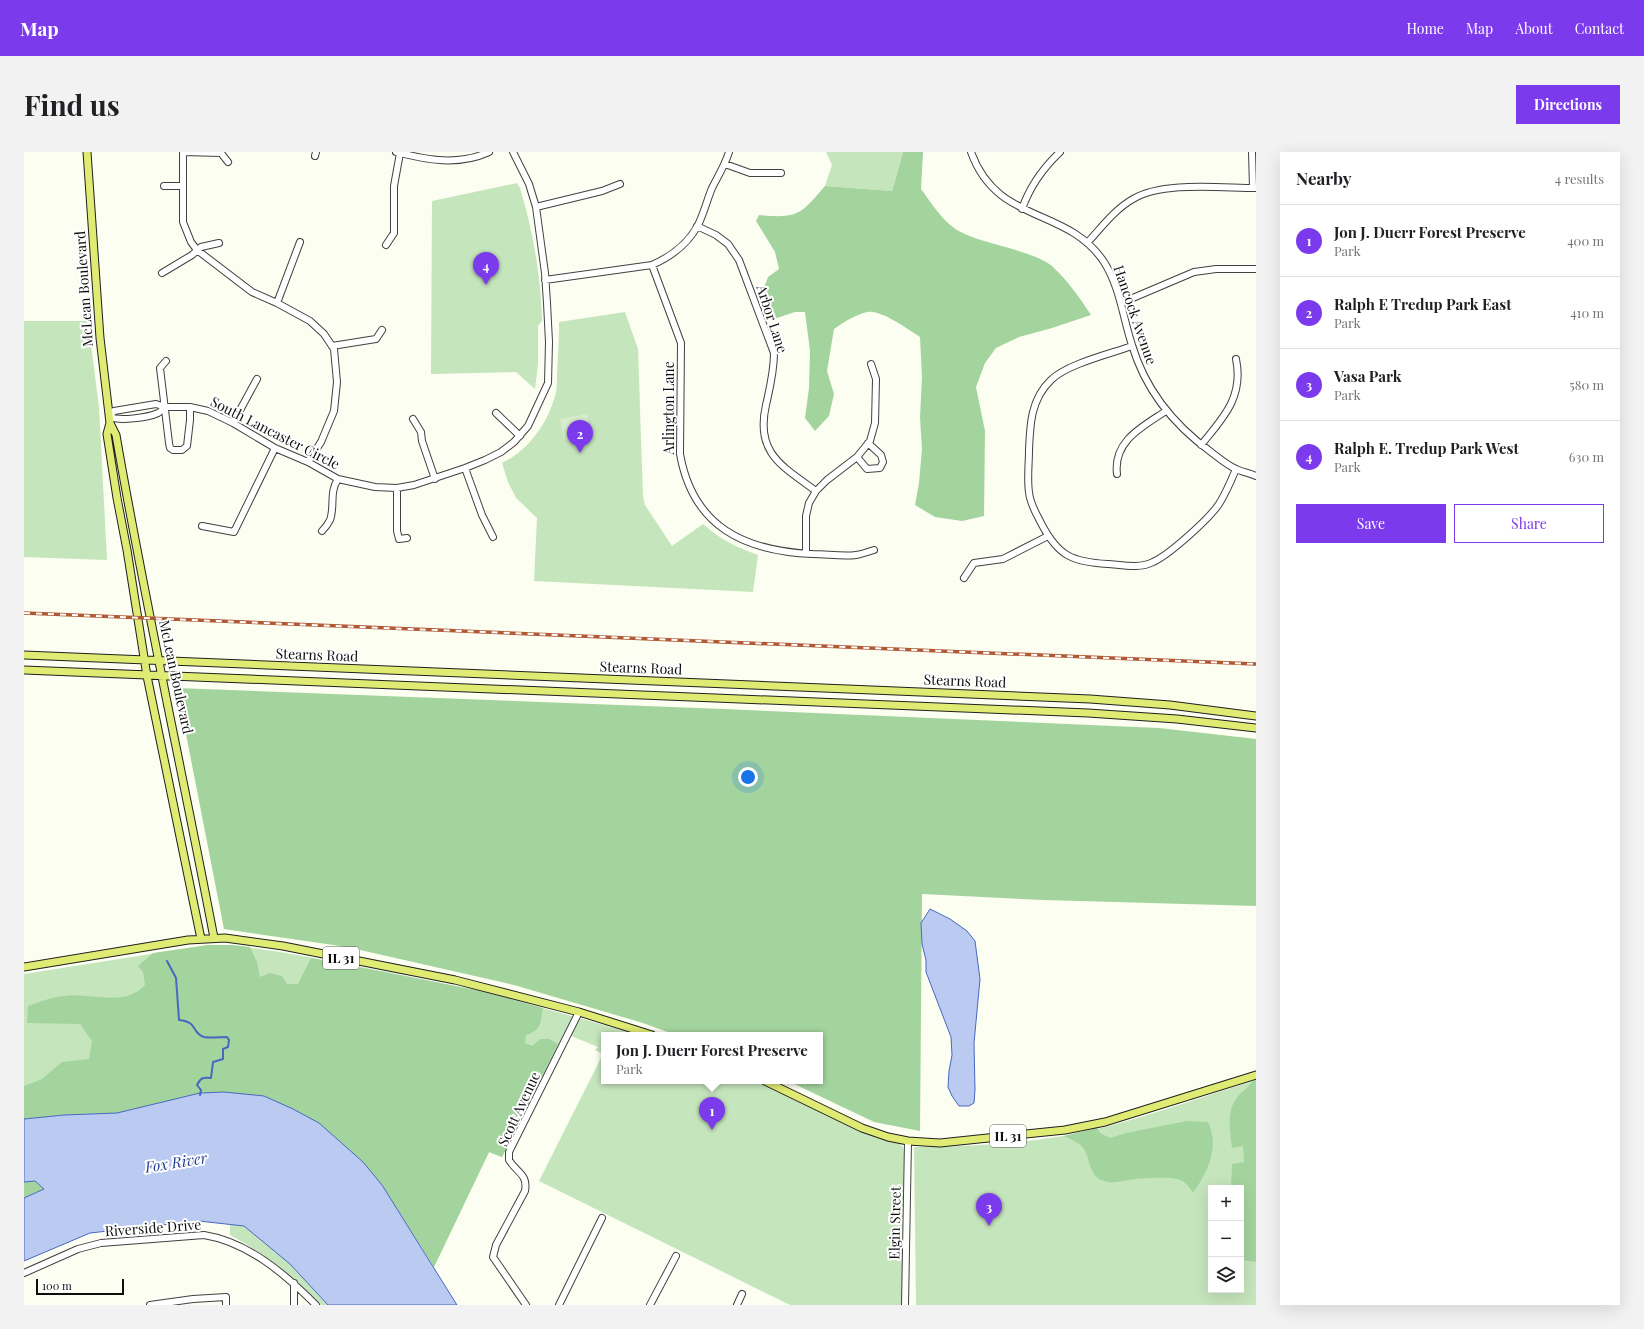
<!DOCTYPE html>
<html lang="en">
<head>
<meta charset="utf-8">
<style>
	body { margin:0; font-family:"Playfair Display",serif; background:#f2f2f2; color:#202124 }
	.controls { position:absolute; right:12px; bottom:12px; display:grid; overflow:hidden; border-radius:0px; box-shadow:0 4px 16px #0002 }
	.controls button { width:36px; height:36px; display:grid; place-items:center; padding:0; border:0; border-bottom:1px solid #e0e0e0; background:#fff; color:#202124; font:20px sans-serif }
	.scale { position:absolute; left:12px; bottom:10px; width:88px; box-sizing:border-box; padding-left:4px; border:2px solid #0e0e0e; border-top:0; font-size:11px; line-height:14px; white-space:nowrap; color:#0e0e0e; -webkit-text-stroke:3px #fff; paint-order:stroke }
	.you { position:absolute; left:724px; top:625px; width:14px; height:14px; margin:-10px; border:3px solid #fff; border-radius:50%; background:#1a73e8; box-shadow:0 0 0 6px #1a73e833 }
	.badge { display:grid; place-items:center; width:26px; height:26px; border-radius:50%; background:#7c3aed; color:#fff; font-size:13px; font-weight:700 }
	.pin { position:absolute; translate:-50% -33px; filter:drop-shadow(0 1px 2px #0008) }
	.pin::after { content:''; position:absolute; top:21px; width:14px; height:12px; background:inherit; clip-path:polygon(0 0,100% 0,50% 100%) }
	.popup { position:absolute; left:577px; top:880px; width:222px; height:52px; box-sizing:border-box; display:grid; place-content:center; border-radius:0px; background:#fff; filter:drop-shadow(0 1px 3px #0005); font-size:13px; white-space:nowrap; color:#757577 }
	.popup b { font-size:15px; color:#202124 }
	.popup::after { content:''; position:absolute; left:50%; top:100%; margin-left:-8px; border:8px solid transparent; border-top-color:#fff }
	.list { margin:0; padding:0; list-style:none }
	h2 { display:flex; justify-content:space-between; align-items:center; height:52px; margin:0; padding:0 16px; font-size:17px }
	h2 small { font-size:13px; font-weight:400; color:#757577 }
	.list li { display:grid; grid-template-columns:26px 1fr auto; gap:12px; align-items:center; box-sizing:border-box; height:72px; padding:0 16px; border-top:1px solid #e0e0e0 }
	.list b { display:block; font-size:15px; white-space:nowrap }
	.list p { margin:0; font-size:13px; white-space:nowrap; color:#757577 }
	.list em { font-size:13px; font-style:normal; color:#757577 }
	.actions { display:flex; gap:8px; padding:12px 16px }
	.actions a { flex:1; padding:9px 0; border:1px solid #7c3aed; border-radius:0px; text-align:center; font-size:14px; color:#7c3aed }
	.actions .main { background:#7c3aed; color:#fff }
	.icon { flex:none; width:22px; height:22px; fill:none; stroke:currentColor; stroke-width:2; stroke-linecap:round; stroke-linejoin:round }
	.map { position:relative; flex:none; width:1232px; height:1153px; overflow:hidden; border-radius:0px }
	header { display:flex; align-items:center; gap:24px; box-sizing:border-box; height:56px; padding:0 20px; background:#7c3aed; color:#fff }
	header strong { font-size:19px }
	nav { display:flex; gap:22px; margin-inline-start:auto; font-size:14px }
	.intro { display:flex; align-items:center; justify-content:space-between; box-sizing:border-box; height:96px; padding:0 24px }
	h1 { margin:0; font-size:28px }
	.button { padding:10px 18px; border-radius:0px; background:#7c3aed; color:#fff; font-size:14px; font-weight:700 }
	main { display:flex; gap:24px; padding:0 24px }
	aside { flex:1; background:#fff; border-radius:0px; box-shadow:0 4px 16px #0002 }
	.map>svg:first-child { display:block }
</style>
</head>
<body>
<header>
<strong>Map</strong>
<nav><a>Home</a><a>Map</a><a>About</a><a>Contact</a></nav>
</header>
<div class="intro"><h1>Find us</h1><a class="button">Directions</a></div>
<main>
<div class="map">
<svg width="1232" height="1153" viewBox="0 0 1232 1153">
	<rect width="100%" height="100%" fill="#fcfef1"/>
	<path fill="#c5e5bd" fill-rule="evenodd" d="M 802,0 L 879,0 L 868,39 L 801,34 L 808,13 Z
		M 493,31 L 496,36 C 509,79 517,124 518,169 L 514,174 L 514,212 L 511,237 L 492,220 L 407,222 L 408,49 Z
		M 601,160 L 614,197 L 619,345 L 621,353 L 648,394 L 679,372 C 697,388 712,395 734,403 L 729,440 L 510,429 L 513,366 L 492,346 L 484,330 L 478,311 C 505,298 525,270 532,240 C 533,234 533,228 533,222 C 534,204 535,187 535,170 Z
		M 0,169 L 64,169 L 75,255 L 83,408 L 0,405 Z
		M 184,793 C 228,793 272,803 316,811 C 416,829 515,853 613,883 L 580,883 L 580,929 L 732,929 L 849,984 L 875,991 L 879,995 L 880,1002 L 878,1097 L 881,1098 L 880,1153 L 766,1153 L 515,1029 L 579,902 L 571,898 L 574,895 L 540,881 L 478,1005 L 465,1000 L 410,1115 L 358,1033 L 2,966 L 0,967 L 0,822 Z
		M 1232,928 L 1232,1153 L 892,1153 L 890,995 C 940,995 990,992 1039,984 C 1103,973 1170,947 1232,928 ZM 1187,1036 L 1217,1036 L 1217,1138 L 1187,1138 Z
		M 206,1072 L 220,1074 L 266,1112 L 304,1153 L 297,1153 C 268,1123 243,1103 206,1083 Z"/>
	<path fill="#a4d49e" d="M 879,0 L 899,0 L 897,37 C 909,53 921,74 941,82 C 964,93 1011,99 1029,115 C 1044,129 1056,146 1067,163 L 1028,176 L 995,185 L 972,196 L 961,211 L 952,235 L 961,279 L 960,364 L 938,369 L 911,365 L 891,353 L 895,331 L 898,297 L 896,266 L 898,225 L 896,185 C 884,177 856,157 843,160 C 831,163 820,170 810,177 L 803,219 L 810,242 L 805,264 L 791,279 L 781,266 L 785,236 L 786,199 L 781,160 L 771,160 L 750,167 L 738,141 L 744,125 L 755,117 L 751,100 L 732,69 L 735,63 C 774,67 777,62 801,34 L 868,39 Z
		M 153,536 L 700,557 L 1135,576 L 1232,587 L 1232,754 L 1019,748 L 898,742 L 896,979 L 850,970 L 764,929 L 796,929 L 796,883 L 652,883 L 619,871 L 490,833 L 323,795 L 200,777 Z
		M 184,793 L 208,793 L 226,795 L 233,810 L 236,825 L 246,821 L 258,824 L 263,832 L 274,832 L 287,806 L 458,839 L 519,856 C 516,871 518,878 502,883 L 501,891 L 508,894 L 516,887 L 525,887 L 534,892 L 478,1005 L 465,1000 L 410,1115 L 358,1033 L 339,1010 L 176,941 L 93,961 L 40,963 L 0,967 L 0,934 L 18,927 L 38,910 L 65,907 L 68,889 L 56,872 L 3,871 L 4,854 C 15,850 28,845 40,844 C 67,840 100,856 121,833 L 119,820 L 114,814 L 129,801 Z
		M 1232,928 L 1232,1110 L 1217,1108 L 1217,1036 L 1207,1036 L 1208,1012 L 1220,1010 L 1219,994 L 1208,996 C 1206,979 1202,958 1214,944 C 1216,941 1220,939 1223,936 C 1226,932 1227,929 1232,928 Z
		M 1163,969 L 1184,970 C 1196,995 1184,1019 1169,1041 C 1166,1036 1162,1030 1156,1028 C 1148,1024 1115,1026 1104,1028 C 1096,1029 1089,1032 1080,1029 C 1065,1025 1067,1009 1060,997 C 1056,991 1046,987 1040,984 L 1073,976 L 1076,981 L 1086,986 L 1102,981 Z
		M 11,1029 L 20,1037 L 0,1046 L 0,1030 Z"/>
	<path fill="#d8edce" d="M 563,262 L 567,283 L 540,288 L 536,267 Z"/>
	<path fill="#bacaf0" stroke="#4868c0" d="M 906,757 L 926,767 L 943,779 L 951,789 L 956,827 L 950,891 L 951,938 L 950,951 L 945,954 L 935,954 L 928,944 L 924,935 L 925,919 L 928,903 L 927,885 L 902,820 L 902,808 L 898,792 L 897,771 Z
		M 200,940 L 240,944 L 269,957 L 295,971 L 339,1010 L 358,1033 L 433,1153 L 304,1153 L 266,1112 L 220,1074 L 175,1069 L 66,1081 L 0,1109 L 0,1046 L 20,1037 L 11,1029 L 0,1030 L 0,967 L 40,963 L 93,961 L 176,941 Z"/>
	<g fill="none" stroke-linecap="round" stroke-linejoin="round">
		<path stroke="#4868c0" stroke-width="2" d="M 143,809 L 152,826 L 155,868 C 175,870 167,881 180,885 C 184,886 197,885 203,885 L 205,888 L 204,895 L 199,897 L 199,907 L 189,910 L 187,926 C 178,925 177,926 173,933 L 177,938 L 176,943"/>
		<defs>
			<path id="minor" d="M 159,0 L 159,70 L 167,90 L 173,98 L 228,140 L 253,151 L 286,169 L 300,182 L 310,197 L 313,230 L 310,259 L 297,290 L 284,310
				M 159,0 L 197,1 L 204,10
				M 372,0 C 403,8 434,14 465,0
				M 947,0 C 973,73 1043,54 1080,110 C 1096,135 1099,166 1108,193 C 1121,237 1150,273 1187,300 C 1195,306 1203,313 1212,317 C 1218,320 1225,321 1232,324
				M 1228,0 L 1229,36
				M 291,4 L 292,0
				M 701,12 L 726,21 L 757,21
				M 140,34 L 158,34
				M 512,55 L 578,39 L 596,32
				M 998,57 C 1006,34 1019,16 1036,0
				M 673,74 L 692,83 L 704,92 L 715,108 L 750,201 C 750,220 746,235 742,253 C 731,301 758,314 792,339
				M 1063,91 C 1077,76 1091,57 1109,47 C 1139,29 1197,36 1232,36
				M 362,93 L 370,81 L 370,34 L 376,1
				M 628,113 L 657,191 L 656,302 C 669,375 720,399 789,402 C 803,402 819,405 832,403 C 838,402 844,400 850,398
				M 138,121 L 168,103 L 177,95 L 195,91
				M 521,128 L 628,113 C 646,105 664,92 674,73 C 680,61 683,48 688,36 C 694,24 701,13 705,0
				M 253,151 L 276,90
				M 1097,151 L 1170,120 L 1192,117 L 1232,117
				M 308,194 L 352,187 L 358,178
				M 1108,194 C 1086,202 1043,212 1027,228 C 1007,247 1006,272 1005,298 C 1005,312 1003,327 1005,340 C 1006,352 1012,361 1017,371 C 1034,404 1048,410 1084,412 C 1098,413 1116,417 1129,410 C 1145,403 1185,367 1195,352 C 1202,341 1207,329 1212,317
				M 142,209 L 136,216 L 145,291 L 146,296 L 149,298 L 158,298 L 163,294 L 166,268 L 166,255
				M 141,255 C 139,257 136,260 134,261 C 123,266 96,269 85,265 L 90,259 L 132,252 L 141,255 L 166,255 L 184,259 L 209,271 L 251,296 L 284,310 L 314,327 L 351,335 L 373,336 L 390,333 L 441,316 L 461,308 L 477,300 L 490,290 L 504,274 L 524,231 L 525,190 L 523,151 L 521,121 L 512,55 L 505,32 L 489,0
				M 472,261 L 496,284
				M 389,267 L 397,280 L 398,289 L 411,327
				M 209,271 L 233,227
				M 1177,293 C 1199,266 1220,245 1212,207
				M 833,305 L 843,317 L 856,316 L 859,310 L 857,303 L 844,291
				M 441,316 L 458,363 L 469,385
				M 1093,322 C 1089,289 1118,275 1142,259
				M 373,336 L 373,379 L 375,387 L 383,386
				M 178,374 L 210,380 L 251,296
				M 298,379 C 301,376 304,372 306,368 C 311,355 305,340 314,327
				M 782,401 L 782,364 L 785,351 L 792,339 L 803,328 L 833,305 L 846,289 L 851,271 L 852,227 L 847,212
				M 940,426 L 950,411 L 979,407 L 1024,384
				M 0,1121 L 54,1097 L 77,1091 L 180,1083 C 224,1090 261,1122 292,1153
				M 126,1153 L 169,1147 L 202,1145 L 202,1153
				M 270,1153 L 270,1131
				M 502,1153 L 469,1105 L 472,1093 L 501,1039 C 504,1022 493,1021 485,1008 L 485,1000 L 555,860
				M 535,1153 L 578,1066
				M 626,1153 L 652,1104
				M 713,1153 L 718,1142
				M 881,1153 L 884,989"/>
			<path id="major" d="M 63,0 L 76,186 L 86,271 L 92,283 C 121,451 158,618 190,786
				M 86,271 L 83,282 L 93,346 L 103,398 L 123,524 L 177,787
				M 0,503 L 1066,547 L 1146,553 L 1232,564
				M 0,518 L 1064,561 L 1153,567 L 1232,576
				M 0,815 L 164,788 L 201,786 L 259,794 L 431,828 L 555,860 L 628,883
				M 741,929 L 838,976 L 864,985 L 884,989 L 916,991 L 1041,978 L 1081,970 L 1232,923"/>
		</defs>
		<use href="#minor" stroke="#414141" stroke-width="8"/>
		<use href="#major" stroke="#1f1f1f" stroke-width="9"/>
		<use href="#minor" stroke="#fff" stroke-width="6"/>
		<use href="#major" stroke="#e0eb74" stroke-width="7"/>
		<defs>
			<path id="rail" d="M 0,461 L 1232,512"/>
		</defs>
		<use href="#rail" stroke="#b15834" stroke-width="3.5"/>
		<use href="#rail" stroke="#fff" stroke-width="2" stroke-dasharray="6" stroke-linecap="butt"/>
	</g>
	<g text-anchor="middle" stroke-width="4" stroke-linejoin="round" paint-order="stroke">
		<g fill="#fff" stroke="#565656" stroke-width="1">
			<rect x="299" y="795" width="36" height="22" rx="3"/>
			<rect x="966" y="973" width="36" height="22" rx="3"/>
		</g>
		<g font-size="13" font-weight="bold" fill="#0e0e0e">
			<text x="317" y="811">IL 31</text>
			<text x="984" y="989">IL 31</text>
		</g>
		<g font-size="14" fill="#0e0e0e" stroke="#fff">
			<text transform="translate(60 137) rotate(-94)" y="5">McLean Boulevard</text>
			<text transform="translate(1111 163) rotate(71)" y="5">Hancock Avenue</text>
			<text transform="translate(748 167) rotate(72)" y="5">Arbor Lane</text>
			<text transform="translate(645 256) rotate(-90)" y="5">Arlington Lane</text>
			<text transform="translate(251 281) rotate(27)" y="5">South Lancaster Circle</text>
			<text transform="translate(293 503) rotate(2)" y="5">Stearns Road</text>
			<text transform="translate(617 516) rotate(2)" y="5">Stearns Road</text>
			<text transform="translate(152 525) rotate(78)" y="5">McLean Boulevard</text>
			<text transform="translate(941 529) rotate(2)" y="5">Stearns Road</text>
			<text transform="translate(495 957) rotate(-65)" y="5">Scott Avenue</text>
			<text transform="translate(871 1071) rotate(-89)" y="5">Elgin Street</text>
			<text transform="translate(129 1076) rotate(-4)" y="5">Riverside Drive</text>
		</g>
		<g font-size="15" font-style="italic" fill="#233d94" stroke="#fff">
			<text transform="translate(152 1011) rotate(-9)" y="5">Fox River</text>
		</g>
	</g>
</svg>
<div class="controls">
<button>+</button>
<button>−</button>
<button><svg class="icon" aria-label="layers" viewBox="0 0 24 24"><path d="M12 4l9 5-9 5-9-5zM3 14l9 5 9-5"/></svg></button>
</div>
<div class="scale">100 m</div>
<div class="you"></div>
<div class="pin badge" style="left:688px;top:978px">1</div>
<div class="popup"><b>Jon J. Duerr Forest Preserve</b>Park</div>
<div class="pin badge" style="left:556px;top:301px">2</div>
<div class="pin badge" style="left:965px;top:1074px">3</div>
<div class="pin badge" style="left:462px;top:133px">4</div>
</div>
<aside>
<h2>Nearby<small>4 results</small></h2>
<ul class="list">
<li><span class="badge">1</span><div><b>Jon J. Duerr Forest Preserve</b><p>Park</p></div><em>400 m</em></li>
<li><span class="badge">2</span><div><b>Ralph E Tredup Park East</b><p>Park</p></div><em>410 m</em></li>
<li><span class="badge">3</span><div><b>Vasa Park</b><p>Park</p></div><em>580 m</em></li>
<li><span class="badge">4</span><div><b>Ralph E. Tredup Park West</b><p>Park</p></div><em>630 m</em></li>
</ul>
<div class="actions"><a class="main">Save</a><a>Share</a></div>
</aside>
</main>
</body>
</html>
